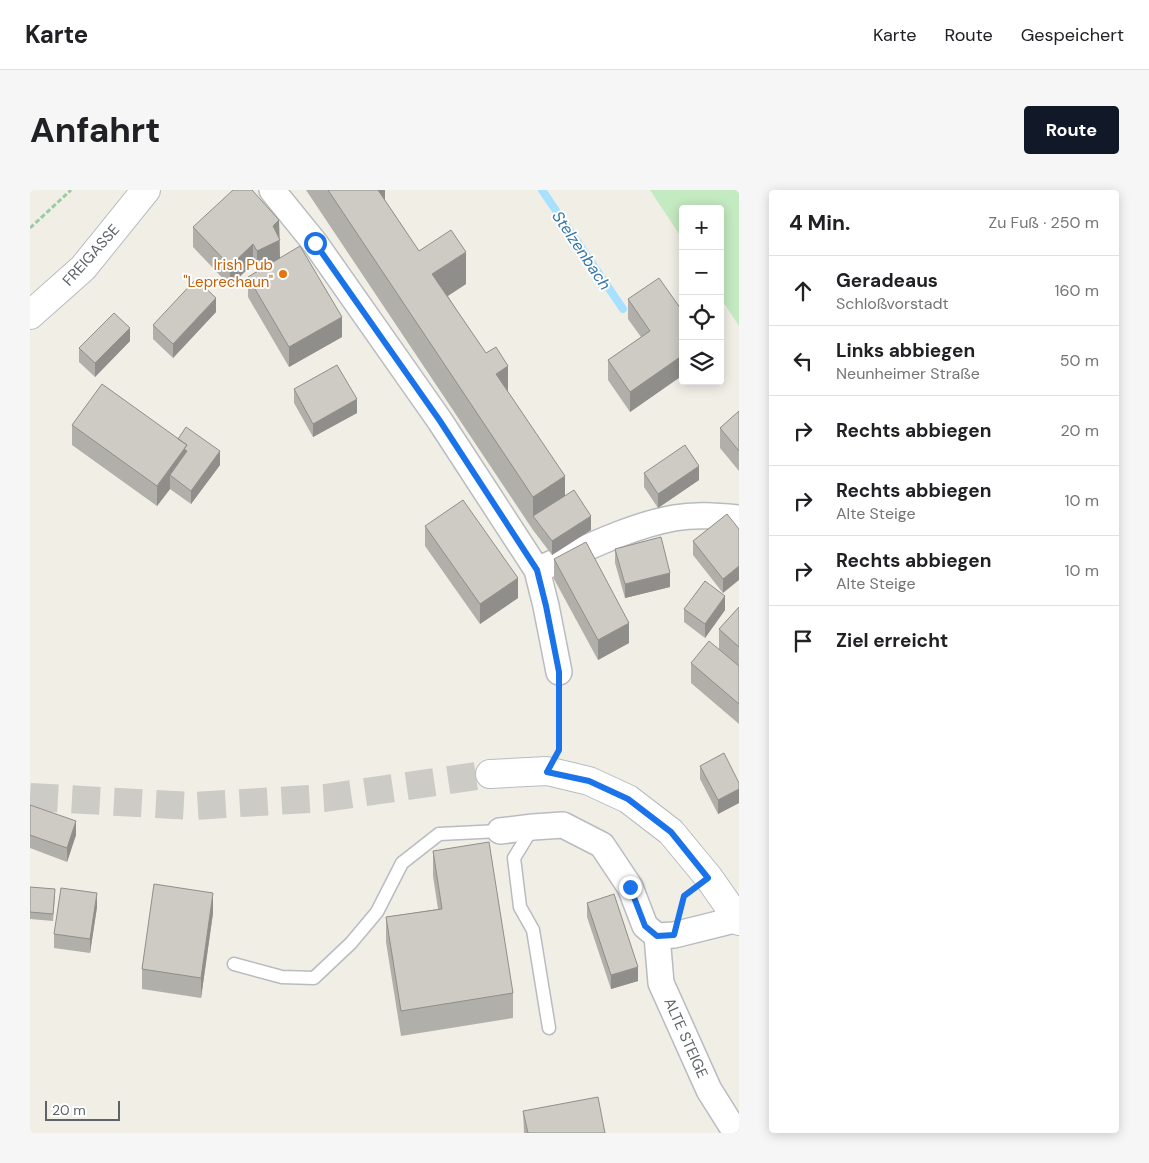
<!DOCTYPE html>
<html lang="de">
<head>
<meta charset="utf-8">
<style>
	body { margin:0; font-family:"DM Sans",sans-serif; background:#f6f6f6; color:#202124 }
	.controls { position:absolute; right:15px; top:15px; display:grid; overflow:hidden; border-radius:5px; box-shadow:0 2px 12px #0003 }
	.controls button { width:45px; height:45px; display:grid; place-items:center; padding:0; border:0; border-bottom:1px solid #e0e0e0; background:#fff; color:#202124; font:25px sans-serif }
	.scale { position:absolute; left:15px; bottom:12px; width:75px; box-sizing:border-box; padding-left:5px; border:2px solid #5d6368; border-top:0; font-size:14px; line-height:18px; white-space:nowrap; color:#5d6368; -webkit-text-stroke:4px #fff; paint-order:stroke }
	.stop { position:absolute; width:15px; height:15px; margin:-11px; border:4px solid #1a73e8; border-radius:50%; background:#fff }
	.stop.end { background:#1a73e8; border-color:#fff; box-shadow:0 1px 5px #0008 }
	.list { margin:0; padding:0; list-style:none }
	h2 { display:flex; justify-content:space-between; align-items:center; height:65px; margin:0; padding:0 20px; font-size:21px }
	h2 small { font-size:16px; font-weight:400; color:#757577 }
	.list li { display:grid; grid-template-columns:32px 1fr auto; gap:15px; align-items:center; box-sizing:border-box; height:70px; padding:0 20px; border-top:1px solid #e0e0e0 }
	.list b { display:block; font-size:19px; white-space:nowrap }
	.list p { margin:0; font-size:16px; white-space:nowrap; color:#757577 }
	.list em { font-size:16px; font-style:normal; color:#757577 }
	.icon { flex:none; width:28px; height:28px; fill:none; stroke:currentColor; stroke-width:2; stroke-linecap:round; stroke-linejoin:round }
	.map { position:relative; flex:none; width:709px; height:943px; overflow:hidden; border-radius:5px }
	header { display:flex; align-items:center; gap:30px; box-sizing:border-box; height:70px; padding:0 25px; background:#fff; border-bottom:1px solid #e0e0e0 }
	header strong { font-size:24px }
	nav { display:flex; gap:28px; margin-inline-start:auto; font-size:18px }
	.intro { display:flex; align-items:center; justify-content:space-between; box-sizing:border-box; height:120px; padding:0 30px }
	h1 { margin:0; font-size:35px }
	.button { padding:12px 22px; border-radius:5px; background:#111827; color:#fff; font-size:18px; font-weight:700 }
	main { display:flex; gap:30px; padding:0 30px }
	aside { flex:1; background:#fff; border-radius:5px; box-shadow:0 2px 12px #0003 }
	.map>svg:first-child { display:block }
</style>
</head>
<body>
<header>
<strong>Karte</strong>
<nav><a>Karte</a><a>Route</a><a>Gespeichert</a></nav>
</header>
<div class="intro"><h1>Anfahrt</h1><a class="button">Route</a></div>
<main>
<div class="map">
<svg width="709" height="943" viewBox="0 0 709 943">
	<rect width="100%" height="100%" fill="#f1eee6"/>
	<path fill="#c4eac1" d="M 620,0 L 709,0 L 709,136 L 690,107 L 690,19 L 653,19 L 653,50 Z"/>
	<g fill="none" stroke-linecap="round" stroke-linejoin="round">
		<path stroke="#a8e0ff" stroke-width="8" d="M 512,0 L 593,119"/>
		<path stroke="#cccbc6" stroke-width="28" stroke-dasharray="28 14" stroke-linecap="butt" d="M 0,607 L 162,616 L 295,608 L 460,584"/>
		<defs>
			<path id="lane" d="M 503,637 L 484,668 L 490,717 L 503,740 L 519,838
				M 204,774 L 252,787 L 284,788 L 321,753 L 347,722 L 372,673 L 409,644 L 470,641"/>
			<path id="street" d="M 242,0 L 285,53 L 410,231 L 507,380 L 516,416 L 529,482
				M 507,380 C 551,361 596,337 644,328 C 666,324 687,326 709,328
				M 470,641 L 503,637 L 533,635 L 572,655 L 600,697 L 615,736 L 627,746 L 644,745 L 708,729
				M 627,746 L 631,793 L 679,900 L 706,943"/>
			<path id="secondary" d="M 0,125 L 53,78 L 116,0
				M 460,584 L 517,581 L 559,591 L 598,609 L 641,642 L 679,688 L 709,731"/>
		</defs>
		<use href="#lane" stroke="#b8bcc1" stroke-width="15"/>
		<use href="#street" stroke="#b8bcc1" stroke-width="28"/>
		<use href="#secondary" stroke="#b7bcc1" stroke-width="30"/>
		<path stroke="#99cca3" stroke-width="3" stroke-dasharray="5 2.5" stroke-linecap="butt" d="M 0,38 L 41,0
			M 529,505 L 529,557
			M 650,719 L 654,706 L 658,703"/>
		<use href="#lane" stroke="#fff" stroke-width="12"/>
		<use href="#street" stroke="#fff" stroke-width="25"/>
		<use href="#secondary" stroke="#fff" stroke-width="28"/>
	</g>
	<path fill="#b1afa9" d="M 276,0 L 355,0 L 355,10 L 389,61 L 436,94 L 418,106 L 478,203 L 535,306 L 561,340 L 522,365 L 503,340 Z
		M 249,30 L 250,68 L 312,147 L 259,177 L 218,107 L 218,87 L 227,81 L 223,74 L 200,96 L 163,57 L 163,37 Z
		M 598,109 L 653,122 L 653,185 L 600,222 L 578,190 L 578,170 L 611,147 L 598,129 Z
		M 186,122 L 143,168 L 123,149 L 123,135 Z
		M 100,151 L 65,187 L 49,172 L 49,158 Z
		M 264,199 L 327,223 L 283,247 L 264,213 Z
		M 709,221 L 709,281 L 690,258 L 690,238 Z
		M 42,235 L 148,249 L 190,275 L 161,314 L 140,299 L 127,316 L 42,255 Z
		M 614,283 L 669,290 L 628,318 L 614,297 Z
		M 697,324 L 693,403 L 663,365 L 663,351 Z
		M 395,336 L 488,408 L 450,434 L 395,356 Z
		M 585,359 L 640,397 L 595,408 L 585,373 Z
		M 524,369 L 599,453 L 568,470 L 524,389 Z
		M 709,417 L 709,534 L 661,493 L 661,473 L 689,459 L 689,439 Z
		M 654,419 L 695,420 L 675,448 L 654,432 Z
		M 670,576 L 709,593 L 709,613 L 688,624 L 670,589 Z
		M 0,615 L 46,645 L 37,672 L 0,658 Z
		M 403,661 L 483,803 L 483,828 L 371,846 L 356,752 L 356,727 L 408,719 L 403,686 Z
		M 0,697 L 25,706 L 23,731 L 0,729 Z
		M 557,713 L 608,791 L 581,799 L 557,727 Z
		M 67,717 L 60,763 L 24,758 L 24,744 Z
		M 183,723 L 171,808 L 112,799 L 112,779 Z
		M 493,921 L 575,943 L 494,943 Z"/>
	<path fill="#908e8a" d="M 347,0 L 355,0 L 355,26 Z
		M 249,30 L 250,69 L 227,81 L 227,61 L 243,36 Z
		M 223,54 L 223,74 L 200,96 L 200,76 Z
		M 436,62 L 436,94 L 402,116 L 402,84 Z
		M 186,108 L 186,122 L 143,168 L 143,154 Z
		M 312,127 L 312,147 L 259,177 L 259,157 Z
		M 100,138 L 100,151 L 65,187 L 65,173 Z
		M 653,165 L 653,185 L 600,222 L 600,202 Z
		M 478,176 L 478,209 L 466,184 Z
		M 327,209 L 327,223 L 283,247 L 283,234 Z
		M 157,255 L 157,275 L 140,285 L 140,299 L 127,316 L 127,296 Z
		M 190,261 L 190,275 L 161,314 L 161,301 Z
		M 669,276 L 669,290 L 628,318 L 628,304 Z
		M 535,286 L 535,319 L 503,326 L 503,307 Z
		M 561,326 L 561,340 L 522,365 L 522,351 Z
		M 709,376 L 709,390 L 693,403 L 693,389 Z
		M 640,383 L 640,397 L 595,408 L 595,394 Z
		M 488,388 L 488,408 L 450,434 L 450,414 Z
		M 695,406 L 695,420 L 675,448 L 675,434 Z
		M 599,433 L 599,453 L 568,470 L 568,450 Z
		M 709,599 L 709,613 L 688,624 L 688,610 Z
		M 46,631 L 46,645 L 37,672 L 37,658 Z
		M 67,703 L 67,717 L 60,763 L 60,749 Z
		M 183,703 L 183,723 L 171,808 L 171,788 Z
		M 608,777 L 608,791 L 581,799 L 581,785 Z"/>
	<path fill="#cecbc5" stroke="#908e8a" d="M 203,0 L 222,0 L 249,30 L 243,36 L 250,50 L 227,61 L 223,54 L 200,76 L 163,37 Z
		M 298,0 L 348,0 L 389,61 L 421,40 L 436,62 L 402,84 L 456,163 L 466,157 L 478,176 L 466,184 L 535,286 L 503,307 Z
		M 270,56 L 312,127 L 259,157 L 218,87 Z
		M 629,88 L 653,122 L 653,165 L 600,202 L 578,170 L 620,141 L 598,109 Z
		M 166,89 L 186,108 L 143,154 L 123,135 Z
		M 84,123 L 100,138 L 65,173 L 49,158 Z
		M 307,175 L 327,209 L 283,234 L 264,199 Z
		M 72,194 L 157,255 L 127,296 L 42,235 Z
		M 709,221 L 709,261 L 690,238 Z
		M 156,237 L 190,261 L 161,301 L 140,285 L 157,261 L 154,259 L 157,255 L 148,249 Z
		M 655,255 L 669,276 L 628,304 L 614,283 Z
		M 544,300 L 561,326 L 522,351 L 503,326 Z
		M 433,310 L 488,388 L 450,414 L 395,336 Z
		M 697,324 L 709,339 L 709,376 L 693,389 L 663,351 Z
		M 631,347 L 640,383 L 595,394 L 585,359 Z
		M 556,352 L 599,433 L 568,450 L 524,369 Z
		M 675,391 L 695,406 L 675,434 L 654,419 Z
		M 709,417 L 709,457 L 689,439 Z
		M 679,451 L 709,476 L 709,514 L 661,473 Z
		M 694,563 L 709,593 L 709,599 L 688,610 L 670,576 Z
		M 0,615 L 46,631 L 37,658 L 0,645 Z
		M 459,652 L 483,803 L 371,821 L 356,727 L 412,719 L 403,661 Z
		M 124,694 L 183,703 L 171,788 L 112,779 Z
		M 0,697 L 25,699 L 23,724 L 0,722 Z
		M 31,698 L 67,703 L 60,749 L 24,744 Z
		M 584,704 L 608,777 L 581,785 L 557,713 Z
		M 568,907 L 575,943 L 498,943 L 493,921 Z"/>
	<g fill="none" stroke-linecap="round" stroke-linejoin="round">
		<path stroke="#1a73e8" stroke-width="6" d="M 285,53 L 410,231 L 507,380 L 516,416 L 529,482 L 529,560 L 517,582 L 559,591 L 598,609 L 641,642 L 678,688 L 654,706 L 644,745 L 627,746 L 615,736 L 600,697"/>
	</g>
	<circle fill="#e8710a" stroke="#fff" stroke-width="2" cx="253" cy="84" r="5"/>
	<g text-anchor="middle" stroke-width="4" stroke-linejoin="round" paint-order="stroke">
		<g font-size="15" fill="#5d6368" stroke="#fff">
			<text transform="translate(61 65) rotate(-48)" y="5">FREIGASSE</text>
			<text transform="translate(656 848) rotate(66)" y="5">ALTE STEIGE</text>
		</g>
		<g font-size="15" fill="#c56008" stroke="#fff" text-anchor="end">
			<text x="243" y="80">Irish Pub<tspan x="243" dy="17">"Leprechaun"</tspan></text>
		</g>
		<g font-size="16" font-style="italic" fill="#3677a8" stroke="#fff">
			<text transform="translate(552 60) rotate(56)" y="6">Stelzenbach</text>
		</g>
	</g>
</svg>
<div class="controls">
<button>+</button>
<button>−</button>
<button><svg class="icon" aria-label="locate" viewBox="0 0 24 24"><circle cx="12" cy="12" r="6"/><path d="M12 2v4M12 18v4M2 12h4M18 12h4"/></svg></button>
<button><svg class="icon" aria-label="layers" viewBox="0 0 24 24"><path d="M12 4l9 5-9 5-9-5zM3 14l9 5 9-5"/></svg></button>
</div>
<div class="scale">20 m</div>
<div class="stop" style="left:285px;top:53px"></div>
<div class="stop end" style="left:600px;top:697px"></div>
</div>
<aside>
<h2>4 Min.<small>Zu Fuß · 250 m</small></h2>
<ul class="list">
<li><svg class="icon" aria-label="ahead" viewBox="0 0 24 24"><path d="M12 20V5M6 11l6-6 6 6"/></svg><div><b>Geradeaus</b><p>Schloßvorstadt</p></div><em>160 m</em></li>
<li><svg class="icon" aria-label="left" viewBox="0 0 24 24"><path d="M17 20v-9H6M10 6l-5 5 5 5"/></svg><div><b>Links abbiegen</b><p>Neunheimer Straße</p></div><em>50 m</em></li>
<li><svg class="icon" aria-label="right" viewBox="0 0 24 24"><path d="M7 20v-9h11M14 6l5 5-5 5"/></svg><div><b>Rechts abbiegen</b></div><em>20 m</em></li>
<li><svg class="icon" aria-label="right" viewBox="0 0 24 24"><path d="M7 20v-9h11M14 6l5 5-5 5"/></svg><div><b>Rechts abbiegen</b><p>Alte Steige</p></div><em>10 m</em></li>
<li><svg class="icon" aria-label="right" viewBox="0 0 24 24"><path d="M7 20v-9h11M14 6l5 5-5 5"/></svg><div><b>Rechts abbiegen</b><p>Alte Steige</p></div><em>10 m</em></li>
<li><svg class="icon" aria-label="arrive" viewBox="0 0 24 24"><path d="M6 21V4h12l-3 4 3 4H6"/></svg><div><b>Ziel erreicht</b></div></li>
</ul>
</aside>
</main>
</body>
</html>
